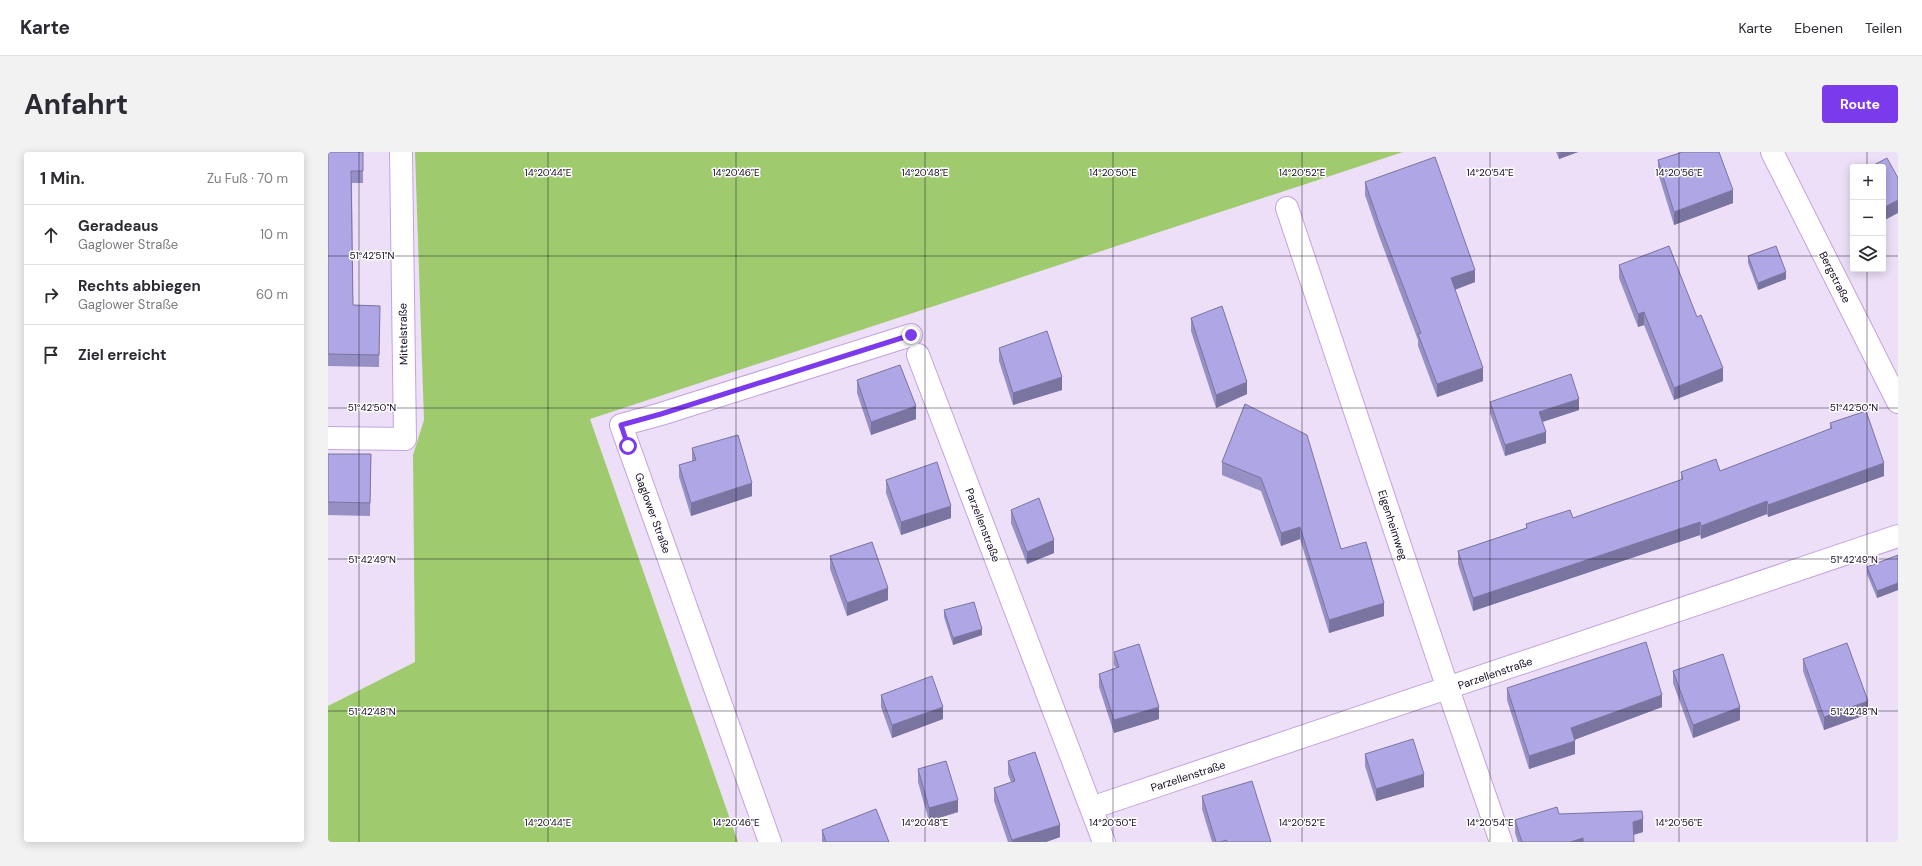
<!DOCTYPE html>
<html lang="de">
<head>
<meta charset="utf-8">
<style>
	body { margin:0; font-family:"DM Sans",sans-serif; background:#f2f2f3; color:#2b2b33 }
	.controls { position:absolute; right:12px; top:12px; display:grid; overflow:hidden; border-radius:4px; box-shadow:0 2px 10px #0003 }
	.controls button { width:36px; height:36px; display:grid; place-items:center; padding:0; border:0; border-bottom:1px solid #e1e1e2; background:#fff; color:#2b2b33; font:20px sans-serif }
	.stop { position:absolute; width:12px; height:12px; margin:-9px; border:3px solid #7c3aed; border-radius:50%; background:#fff }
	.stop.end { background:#7c3aed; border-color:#fff; box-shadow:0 1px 4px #0008 }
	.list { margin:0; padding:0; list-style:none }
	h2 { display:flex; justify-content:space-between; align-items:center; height:52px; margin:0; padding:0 16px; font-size:17px }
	h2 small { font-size:13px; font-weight:400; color:#7c7c81 }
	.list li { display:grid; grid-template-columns:26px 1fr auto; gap:12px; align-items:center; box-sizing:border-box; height:60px; padding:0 16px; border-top:1px solid #e1e1e2 }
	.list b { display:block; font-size:15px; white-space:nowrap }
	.list p { margin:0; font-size:13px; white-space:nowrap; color:#7c7c81 }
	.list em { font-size:13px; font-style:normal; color:#7c7c81 }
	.icon { flex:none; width:22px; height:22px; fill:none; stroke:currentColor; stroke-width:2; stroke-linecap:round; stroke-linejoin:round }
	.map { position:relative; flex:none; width:1570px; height:690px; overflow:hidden; border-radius:4px }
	header { display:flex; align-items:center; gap:24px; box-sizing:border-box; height:56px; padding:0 20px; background:#fff; border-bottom:1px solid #e1e1e2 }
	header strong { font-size:19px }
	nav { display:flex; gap:22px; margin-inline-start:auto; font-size:14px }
	.intro { display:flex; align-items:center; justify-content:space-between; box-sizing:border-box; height:96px; padding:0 24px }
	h1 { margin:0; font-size:28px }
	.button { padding:10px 18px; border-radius:4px; background:#7c3aed; color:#fff; font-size:14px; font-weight:700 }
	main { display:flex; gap:24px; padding:0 24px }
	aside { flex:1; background:#fff; border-radius:4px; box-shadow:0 2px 10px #0003 }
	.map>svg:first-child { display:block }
</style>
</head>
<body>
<header>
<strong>Karte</strong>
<nav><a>Karte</a><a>Ebenen</a><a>Teilen</a></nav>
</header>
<div class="intro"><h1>Anfahrt</h1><a class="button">Route</a></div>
<main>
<aside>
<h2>1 Min.<small>Zu Fuß · 70 m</small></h2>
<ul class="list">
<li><svg class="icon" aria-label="ahead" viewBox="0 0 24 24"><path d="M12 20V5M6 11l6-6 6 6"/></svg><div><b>Geradeaus</b><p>Gaglower Straße</p></div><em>10 m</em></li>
<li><svg class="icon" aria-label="right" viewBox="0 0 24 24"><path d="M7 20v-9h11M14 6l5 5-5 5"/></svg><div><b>Rechts abbiegen</b><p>Gaglower Straße</p></div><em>60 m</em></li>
<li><svg class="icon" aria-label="arrive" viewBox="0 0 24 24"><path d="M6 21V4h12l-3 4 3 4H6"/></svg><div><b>Ziel erreicht</b></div></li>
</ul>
</aside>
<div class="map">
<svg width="1570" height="690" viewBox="0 0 1570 690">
	<rect width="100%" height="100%" fill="#ecdff7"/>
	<path fill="#9fcb6e" d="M 87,0 L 1075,0 L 262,267 L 410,690 L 0,690 L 0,554 L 87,510 L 85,303 L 96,268 Z"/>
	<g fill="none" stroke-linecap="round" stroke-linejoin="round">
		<defs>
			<path id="minor" d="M 1444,0 L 1570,250
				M 959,56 L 1120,537 L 1173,690
				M 590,203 L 776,690
				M 0,286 L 77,287 L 73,0
				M 763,656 L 1570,384
				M 442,690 L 293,273 L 333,262 L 583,183"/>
		</defs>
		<use href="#minor" stroke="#c4a3dd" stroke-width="24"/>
		<use href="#minor" stroke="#fff" stroke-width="22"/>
	</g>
	<path fill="#9690c5" d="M 0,0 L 35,0 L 35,31 L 24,31 L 25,153 L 52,154 L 51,215 L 0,214 Z
		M 1228,0 L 1250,0 L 1231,7 Z
		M 1330,8 L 1405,51 L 1346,73 L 1330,21 Z
		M 1037,30 L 1147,130 L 1127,138 L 1155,229 L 1109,245 L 1090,194 L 1090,188 L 1051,84 L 1037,43 Z
		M 1420,104 L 1458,127 L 1430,138 L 1420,111 Z
		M 1291,113 L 1395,229 L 1346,248 L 1316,173 L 1310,175 L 1291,126 Z
		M 863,166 L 919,242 L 888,256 L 863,179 Z
		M 671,196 L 734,238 L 685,253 L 671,209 Z
		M 529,228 L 588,267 L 543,283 L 529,241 Z
		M 1162,250 L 1251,258 L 1214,270 L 1218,291 L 1177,304 L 1162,261 Z
		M 917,252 L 1013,397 L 1056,464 L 1001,481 L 972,387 L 953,394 L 933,339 L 894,323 L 894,310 Z
		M 1502,271 L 1556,324 L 1440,365 L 1439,362 L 1373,387 L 1372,383 L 1145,459 L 1130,412 L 1130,399 L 1198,376 L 1198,372 L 1245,366 L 1353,328 L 1353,320 L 1392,319 L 1502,277 Z
		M 364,296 L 424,344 L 363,364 L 351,325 L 351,313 L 364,309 Z
		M 0,302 L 43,302 L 42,364 L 0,363 Z
		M 558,328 L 623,366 L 573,383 L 558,341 Z
		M 683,358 L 726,401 L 699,412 L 683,371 Z
		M 1570,403 L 1570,438 L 1549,446 L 1539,422 L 1539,415 Z
		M 502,404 L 560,448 L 519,464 L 502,417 Z
		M 616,458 L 654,483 L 625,493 L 616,465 Z
		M 786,500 L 831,567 L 786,581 L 771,535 L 771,522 L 788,516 L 786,513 Z
		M 1475,507 L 1540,562 L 1496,578 L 1475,519 Z
		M 1345,519 L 1412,568 L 1365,586 L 1345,531 Z
		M 1179,536 L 1334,555 L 1246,588 L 1247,602 L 1201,617 L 1179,548 Z
		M 553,543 L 615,567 L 564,586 L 553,555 Z
		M 1037,602 L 1096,635 L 1048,649 L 1037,614 Z
		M 680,609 L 732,685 L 718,690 L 680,690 L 666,649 L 666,636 L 683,630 L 680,622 Z
		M 590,617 L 630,660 L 601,669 L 590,630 Z
		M 874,644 L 943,690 L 884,690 L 874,657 Z
		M 1231,662 L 1315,680 L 1305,683 L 1306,690 L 1190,690 L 1187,681 L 1187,668 Z
		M 494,678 L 561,690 L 494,690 Z"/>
	<path fill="#7a75a0" d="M 1231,0 L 1250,0 L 1231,7 Z
		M 1405,38 L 1405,51 L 1346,73 L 1346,60 Z
		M 1570,48 L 1570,61 L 1555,69 L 1555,56 Z
		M 1147,118 L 1147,130 L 1123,139 L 1123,126 Z
		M 1458,120 L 1458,127 L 1430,138 L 1430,131 Z
		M 1316,160 L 1316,173 L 1310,175 L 1310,162 Z
		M 1155,216 L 1155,229 L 1109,245 L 1109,232 Z
		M 1395,216 L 1395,229 L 1346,248 L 1346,236 Z
		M 734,225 L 734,238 L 685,253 L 685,241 Z
		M 919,230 L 919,242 L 888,256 L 888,243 Z
		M 1251,247 L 1251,258 L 1211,271 L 1211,260 Z
		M 588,254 L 588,267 L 543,283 L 543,270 Z
		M 1218,280 L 1218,291 L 1177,304 L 1177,293 Z
		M 1556,311 L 1556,324 L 1440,365 L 1440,353 Z
		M 424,331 L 424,344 L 363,364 L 363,351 Z
		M 1439,349 L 1439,362 L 1373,387 L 1373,374 Z
		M 623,354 L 623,366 L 573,383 L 573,370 Z
		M 1372,370 L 1372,383 L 1145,459 L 1145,446 Z
		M 972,375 L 972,387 L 953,394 L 953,381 Z
		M 726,388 L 726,401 L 699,412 L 699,400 Z
		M 1570,431 L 1570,438 L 1549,446 L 1549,439 Z
		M 560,436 L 560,448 L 519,464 L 519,451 Z
		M 1056,451 L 1056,464 L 1001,481 L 1001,468 Z
		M 654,477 L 654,483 L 625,493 L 625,486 Z
		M 1334,543 L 1334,555 L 1243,589 L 1243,576 Z
		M 1540,549 L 1540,562 L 1496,578 L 1496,565 Z
		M 615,555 L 615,567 L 564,586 L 564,573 Z
		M 831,555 L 831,567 L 786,581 L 786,568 Z
		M 1412,555 L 1412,568 L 1365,586 L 1365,573 Z
		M 1247,589 L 1247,602 L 1201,617 L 1201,604 Z
		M 1096,622 L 1096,635 L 1048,649 L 1048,637 Z
		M 630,648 L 630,660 L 601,669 L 601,656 Z
		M 1315,667 L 1315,680 L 1305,683 L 1305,670 Z
		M 732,673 L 732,685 L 718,690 L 684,690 L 684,688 Z
		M 1255,686 L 1255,690 L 1242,690 Z"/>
	<path fill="#afa7e5" stroke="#7a75a0" d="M 0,0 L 35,0 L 35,19 L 23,19 L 25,153 L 52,154 L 51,203 L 0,202 Z
		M 1355,0 L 1391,0 L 1405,38 L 1346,60 L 1330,8 Z
		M 1107,5 L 1147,118 L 1123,126 L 1155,216 L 1109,232 L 1090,182 L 1093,181 L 1051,71 L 1037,30 Z
		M 1559,6 L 1570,26 L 1570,48 L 1555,56 L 1555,15 L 1542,15 Z
		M 1341,94 L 1369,165 L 1373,163 L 1395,216 L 1346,236 L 1316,160 L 1310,162 L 1291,113 Z
		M 1448,94 L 1458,120 L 1430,131 L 1420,104 Z
		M 894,154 L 919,230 L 888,243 L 863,166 Z
		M 719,179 L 734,225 L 685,241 L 671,196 Z
		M 572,213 L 588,254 L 543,270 L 529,228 Z
		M 1243,222 L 1251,247 L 1211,260 L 1218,280 L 1177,293 L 1162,250 Z
		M 917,252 L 979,283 L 1013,397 L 1038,390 L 1056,451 L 1001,468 L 972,375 L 953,381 L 933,326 L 894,310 Z
		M 1538,259 L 1556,311 L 1440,353 L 1439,349 L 1373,374 L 1372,370 L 1145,446 L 1130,399 L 1199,376 L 1198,372 L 1242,358 L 1245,366 L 1355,327 L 1353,320 L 1388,307 L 1392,319 L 1504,276 L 1502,271 Z
		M 410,283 L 424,331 L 363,351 L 351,313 L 368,308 L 364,296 Z
		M 0,302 L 43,302 L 42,351 L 0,350 Z
		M 609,310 L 623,354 L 573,370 L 558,328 Z
		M 711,346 L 726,388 L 699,400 L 683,358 Z
		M 544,390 L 560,436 L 519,451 L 502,404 Z
		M 1570,403 L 1570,431 L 1549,439 L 1539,415 Z
		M 646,450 L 654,477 L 625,486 L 616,458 Z
		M 1318,490 L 1334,543 L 1243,576 L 1247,589 L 1201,604 L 1179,536 Z
		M 1519,491 L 1540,549 L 1496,565 L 1475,507 Z
		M 811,492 L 831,555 L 786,568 L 771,522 L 791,515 L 786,500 Z
		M 1395,502 L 1412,555 L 1365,573 L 1345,519 Z
		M 604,524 L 615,555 L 564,573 L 553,543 Z
		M 1085,587 L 1096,622 L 1048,637 L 1037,602 Z
		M 707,600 L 732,673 L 684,688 L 666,636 L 687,629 L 680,609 Z
		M 618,609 L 630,648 L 601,656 L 590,617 Z
		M 924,629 L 943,690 L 899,690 L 898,688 L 892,690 L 888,690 L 874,644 Z
		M 1229,655 L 1231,662 L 1314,659 L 1315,667 L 1305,670 L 1306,690 L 1255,690 L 1255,686 L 1242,690 L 1194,690 L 1187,668 Z
		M 548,657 L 561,690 L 498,690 L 494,678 Z"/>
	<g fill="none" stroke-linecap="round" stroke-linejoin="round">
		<path stroke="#7c3aed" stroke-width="5" d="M 300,294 L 293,273 L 333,262 L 583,183"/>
	</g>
	<path fill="none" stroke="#15091e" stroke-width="1" stroke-opacity="0.45" d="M 31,0 L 31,690M 220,0 L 220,690M 408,0 L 408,690M 597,0 L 597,690M 785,0 L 785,690M 974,0 L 974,690M 1162,0 L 1162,690M 1351,0 L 1351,690M 1539,0 L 1539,15M 0,104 L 1525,104M 1555,104 L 1570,104M 1539,117 L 1539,690M 0,256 L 1570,256M 0,407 L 1570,407M 0,559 L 1570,559"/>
	<g text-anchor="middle" stroke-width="3" stroke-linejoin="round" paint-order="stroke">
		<g font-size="11" fill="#15091e" stroke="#fff">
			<text transform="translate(1507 125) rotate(63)" y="4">Bergstraße</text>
			<text transform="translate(75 182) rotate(-91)" y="4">Mittelstraße</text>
			<text transform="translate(325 361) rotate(70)" y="4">Gaglower Straße</text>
			<text transform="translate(655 373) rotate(69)" y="4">Parzellenstraße</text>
			<text transform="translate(1065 373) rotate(72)" y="4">Eigenheimweg</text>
			<text transform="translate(1167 521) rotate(-19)" y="4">Parzellenstraße</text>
			<text transform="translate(860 624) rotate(-18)" y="4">Parzellenstraße</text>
		</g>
	</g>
	<g font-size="10" text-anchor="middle" fill="#15091e" stroke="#fff" stroke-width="3" stroke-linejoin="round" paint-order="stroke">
		<text x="220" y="24">14°20'44"E</text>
		<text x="408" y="24">14°20'46"E</text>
		<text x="597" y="24">14°20'48"E</text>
		<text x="785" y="24">14°20'50"E</text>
		<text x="974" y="24">14°20'52"E</text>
		<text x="1162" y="24">14°20'54"E</text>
		<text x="1351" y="24">14°20'56"E</text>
		<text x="44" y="107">51°42'51"N</text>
		<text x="44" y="259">51°42'50"N</text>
		<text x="1526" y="259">51°42'50"N</text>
		<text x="44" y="411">51°42'49"N</text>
		<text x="1526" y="411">51°42'49"N</text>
		<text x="44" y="563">51°42'48"N</text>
		<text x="1526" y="563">51°42'48"N</text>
		<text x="220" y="674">14°20'44"E</text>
		<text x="408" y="674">14°20'46"E</text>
		<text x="597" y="674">14°20'48"E</text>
		<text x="785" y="674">14°20'50"E</text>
		<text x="974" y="674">14°20'52"E</text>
		<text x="1162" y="674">14°20'54"E</text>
		<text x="1351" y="674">14°20'56"E</text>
	</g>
</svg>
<div class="controls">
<button>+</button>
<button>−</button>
<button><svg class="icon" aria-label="layers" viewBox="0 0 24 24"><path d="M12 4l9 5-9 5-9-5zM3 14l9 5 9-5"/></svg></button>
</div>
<div class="stop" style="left:300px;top:294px"></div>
<div class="stop end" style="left:583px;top:183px"></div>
</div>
</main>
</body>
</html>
